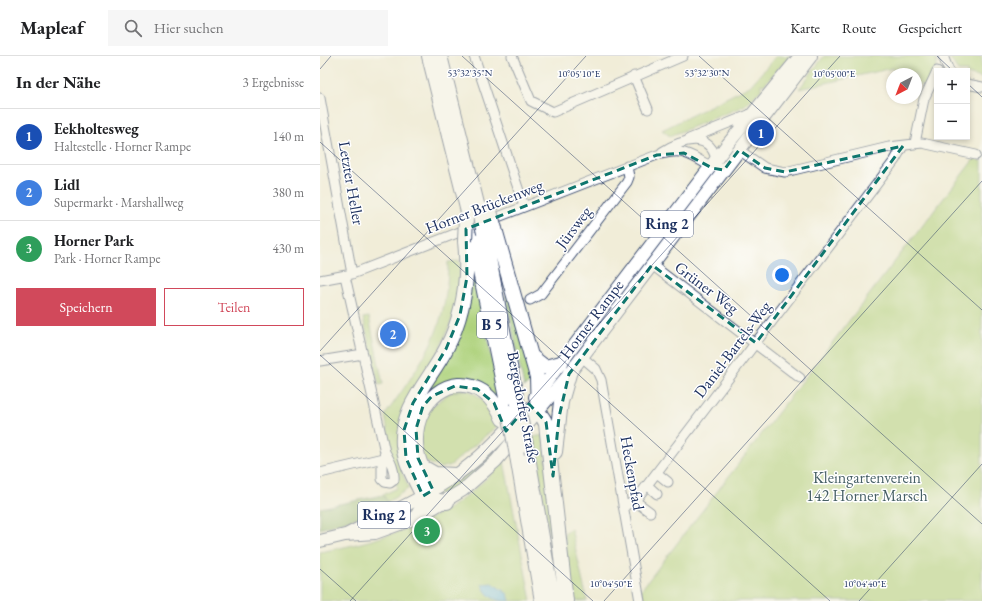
<!DOCTYPE html>
<html lang="de">
<head>
<meta charset="utf-8">
<style>
	body { margin:0; font-family:"EB Garamond",serif; background:#f6f6f6; color:#202124 }
	.controls { position:absolute; right:12px; top:12px; display:grid; overflow:hidden; border-radius:0px; box-shadow:0 2px 6px #0003 }
	.controls button { width:36px; height:36px; display:grid; place-items:center; padding:0; border:0; border-bottom:1px solid #e0e0e0; background:#fff; color:#202124; font:20px sans-serif }
	.compass { position:absolute; left:566px; top:12px; width:36px; height:36px; border-radius:50%; background:#fff; box-shadow:0 2px 6px #0003; rotate:222deg }
	.you { position:absolute; left:462px; top:219px; width:14px; height:14px; margin:-10px; border:3px solid #fff; border-radius:50%; background:#1a73e8; box-shadow:0 0 0 6px #1a73e833 }
	.badge { display:grid; place-items:center; width:26px; height:26px; border-radius:50%; background:#d1495b; color:#fff; font-size:13px; font-weight:700 }
	.pin { position:absolute; translate:-50% -50%; border:2px solid #fff; box-shadow:0 1px 4px #0006 }
	.list { margin:0; padding:0; list-style:none }
	h2 { display:flex; justify-content:space-between; align-items:center; height:52px; margin:0; padding:0 16px; font-size:17px }
	h2 small { font-size:13px; font-weight:400; color:#757577 }
	.list li { display:grid; grid-template-columns:26px 1fr auto; gap:12px; align-items:center; box-sizing:border-box; height:56px; padding:0 16px; border-top:1px solid #e0e0e0 }
	.list b { display:block; font-size:15px; white-space:nowrap }
	.list p { margin:0; font-size:13px; white-space:nowrap; color:#757577 }
	.list em { font-size:13px; font-style:normal; color:#757577 }
	.actions { display:flex; gap:8px; padding:12px 16px }
	.actions a { flex:1; padding:9px 0; border:1px solid #d1495b; border-radius:0px; text-align:center; font-size:14px; color:#d1495b }
	.actions .main { background:#d1495b; color:#fff }
	.icon { flex:none; width:22px; height:22px; fill:none; stroke:currentColor; stroke-width:2; stroke-linecap:round; stroke-linejoin:round }
	.map { position:relative; flex:none; width:662px; height:545px; overflow:hidden }
	header { display:flex; align-items:center; gap:24px; box-sizing:border-box; height:56px; padding:0 20px; background:#fff; border-bottom:1px solid #e0e0e0 }
	header strong { font-size:19px }
	nav { display:flex; gap:22px; margin-inline-start:auto; font-size:14px }
	.search { width:280px; height:36px; background:#f6f6f6; display:flex; align-items:center; gap:10px; box-sizing:border-box; padding:0 14px; border-radius:0px; color:#757577; font-size:15px }
	main { display:flex }
	aside { flex:1; background:#fff }
	.map>svg:first-child { display:block }
</style>
</head>
<body>
<header>
<strong>Mapleaf</strong>
<div class="search"><svg class="icon" aria-label="search" viewBox="0 0 24 24"><circle cx="10" cy="10" r="6"/><path d="M15 15l6 6"/></svg>Hier suchen</div>
<nav><a>Karte</a><a>Route</a><a>Gespeichert</a></nav>
</header>
<main>
<aside>
<h2>In der Nähe<small>3 Ergebnisse</small></h2>
<ul class="list">
<li><span class="badge" style="background:#1a4fb4">1</span><div><b>Eekholtesweg</b><p>Haltestelle · Horner Rampe</p></div><em>140 m</em></li>
<li><span class="badge" style="background:#3f7fe0">2</span><div><b>Lidl</b><p>Supermarkt · Marshallweg</p></div><em>380 m</em></li>
<li><span class="badge" style="background:#2e9e5b">3</span><div><b>Horner Park</b><p>Park · Horner Rampe</p></div><em>430 m</em></li>
</ul>
<div class="actions"><a class="main">Speichern</a><a>Teilen</a></div>
</aside>
<div class="map">
<svg width="662" height="545" viewBox="0 0 662 545">
	<rect width="100%" height="100%" fill="#fff"/>
	<filter id="ink" filterUnits="userSpaceOnUse"><feTurbulence type="fractalNoise" baseFrequency=".025" numOctaves="2"/><feDisplacementMap in="SourceGraphic" scale="8" xChannelSelector="R" yChannelSelector="G"/><feConvolveMatrix kernelMatrix="1 2 1 2 8 2 1 2 1" color-interpolation-filters="sRGB"/></filter>
	<filter id="wash" filterUnits="userSpaceOnUse"><feTurbulence type="fractalNoise" baseFrequency=".012" numOctaves="4" result="noise"/><feDisplacementMap in="SourceGraphic" scale="16" xChannelSelector="R" yChannelSelector="G"/><feGaussianBlur stdDeviation="0.9" result="paint"/><feColorMatrix in="noise" values="0 0 0 0 0 0 0 0 0 0 0 0 0 0 0 0 0 1.4 0 .05"/><feComposite in="paint" operator="in"/></filter>
	<g filter="url(#wash)">
		<rect width="100%" height="100%" fill="#f1edd8"/>
		<path fill="#add17a" stroke="#64806c" d="M 456,0 L 470,0 L 444,29 L 441,28 L 441,34 L 424,50 L 350,80 L 342,74 L 430,30 Z
			M 504,0 L 616,0 L 617,10 L 607,29 L 596,29 L 596,18 L 574,18 L 573,12 L 479,33 Z
			M 629,0 L 662,0 L 662,22 L 647,18 L 647,15 L 638,15 Z
			M 654,103 L 662,105 L 662,545 L 323,545 L 321,534 Z
			M 140,205 L 138,248 L 78,396 L 83,419 L 89,432 L 68,446 L 63,439 L 77,432 L 65,359 C 83,334 112,294 120,264 C 126,245 128,226 128,206 Z
			M 152,216 L 154,217 L 181,346 L 158,329 L 103,345 Z
			M 186,240 L 190,240 L 212,325 L 204,331 Z
			M 49,261 L 63,328 L 59,329 L 43,262 Z
			M 148,334 C 164,342 173,352 177,370 L 131,409 L 121,412 L 104,405 L 99,383 L 106,355 L 132,335 Z
			M 223,379 L 238,512 L 235,514 L 213,381 Z
			M 179,386 L 182,391 L 140,431 L 126,440 L 116,437 Z
			M 184,405 L 211,545 L 0,545 L 0,496 C 44,488 89,475 128,453 C 149,440 167,422 184,405 Z
			M 251,472 L 267,545 L 252,545 L 244,477 Z"/>
		<path fill="#8ab36a" stroke="#527164" d="M 63,439 L 68,446 L 49,458 L 0,473 L 0,452 Z"/>
		<path fill="#67b8e2" stroke="#4174a0" d="M 172,527 L 188,538 L 190,545 C 176,545 167,542 162,528 Z"/>
	</g>
	<g filter="url(#ink)">
		<g fill="none" stroke-linecap="round" stroke-linejoin="round">
			<defs>
				<path id="minor" d="M 154,0 L 204,150
					M 192,0 L 211,45 L 233,56 L 363,0
					M 623,0 L 629,15
					M 314,20 L 328,53
					M 647,28 L 662,31
					M 0,42 L 32,218
					M 369,83 L 431,58
					M 595,87 L 604,43 L 617,15
					M 419,94 L 445,112 L 465,116 L 569,91 L 602,87 L 656,99
					M 342,96 C 363,83 392,74 397,108
					M 332,209 L 480,322
					M 25,220 L 65,396 L 62,406 L 62,423 L 65,426 L 70,427 L 74,424 C 75,413 70,405 65,396
					M 0,224 L 32,218 L 337,99 C 345,97 353,95 360,96 C 378,98 389,117 407,110
					M 210,244 L 221,238 L 307,126 L 309,121 L 307,110
					M 262,301 L 276,313 L 281,324 L 320,545
					M 0,305 L 43,298
					M 0,417 L 63,402
					M 337,417 L 348,426
					M 327,429 L 337,438
					M 315,445 L 330,456
					M 303,450 L 312,447 L 318,441 L 575,104 L 583,90"/>
				<path id="major" d="M 215,341 L 407,89 L 480,0
					M 26,479 C 58,462 91,449 121,429 C 149,412 175,388 196,363
					M 0,485 L 25,479 L 55,477 L 96,462 L 143,434 L 176,405 L 249,318 L 491,0"/>
				<path id="highway" d="M 109,0 L 149,160
					M 120,0 L 159,156
					M 175,173 L 217,321 L 218,356
					M 164,177 L 197,346
					M 153,182 L 189,356
					M 211,300 L 225,311 L 241,307
					M 203,355 C 213,350 223,359 226,368 L 246,545
					M 206,389 L 233,545
					M 235,396 L 241,346 L 249,318
					M 197,400 L 222,545
					M 101,410 L 115,418 L 136,419
					M 127,446 L 119,445 L 103,440 C 95,424 85,407 83,389 C 80,352 110,324 126,293 C 144,259 149,223 145,185
					M 96,462 L 113,434 C 105,418 95,402 96,382 C 96,347 129,314 163,336 C 173,343 178,353 183,363"/>
			</defs>
			<use href="#minor" stroke="#3b4c70" stroke-width="11"/>
			<use href="#major" stroke="#3b4c70" stroke-width="14"/>
			<use href="#highway" stroke="#3b4c70" stroke-width="16"/>
			<use href="#minor" stroke="#fff" stroke-width="9"/>
			<use href="#major" stroke="#fff" stroke-width="12"/>
			<use href="#highway" stroke="#fff" stroke-width="14"/>
			<defs>
				<path id="highway-bridge" d="M 169,152 L 175,173
					M 159,156 L 164,177
					M 145,185 L 146,161
					M 197,346 L 206,389
					M 189,356 L 197,400"/>
			</defs>
			<use href="#highway-bridge" stroke="#3b4c70" stroke-width="16" stroke-linecap="butt"/>
			<use href="#highway-bridge" stroke="#fff" stroke-width="14"/>
		</g>
	</g>
	<path d="M0 0H662V545H0ZM 583,90 L 436,287 L 332,209 L 249,318 L 239,361 L 233,420 L 226,366 L 209,348 L 186,375 L 174,347 L 157,333 L 135,330 L 112,340 L 103,350 L 96,373 L 98,402 L 113,434 L 103,440 L 86,402 L 84,374 L 93,347 L 126,293 L 140,259 L 147,221 L 146,173 L 337,99 L 364,97 L 392,112 L 404,114 L 419,94 L 445,112 L 465,116 Z" fill="#f1edd8" fill-opacity=".55" fill-rule="evenodd"/>
	<path fill="none" stroke="#0f766e" stroke-width="3" stroke-dasharray="8 5" stroke-linejoin="round" d="M 583,90 L 436,287 L 332,209 L 249,318 L 239,361 L 233,420 L 226,366 L 209,348 L 186,375 L 174,347 L 157,333 L 135,330 L 112,340 L 103,350 L 96,373 L 98,402 L 113,434 L 103,440 L 86,402 L 84,374 L 93,347 L 126,293 L 140,259 L 147,221 L 146,173 L 337,99 L 364,97 L 392,112 L 404,114 L 419,94 L 445,112 L 465,116 Z"/>
	<path fill="none" stroke="#1b2f5e" stroke-width="1" stroke-opacity="0.45" d="M 142,0 L 662,468M 379,0 L 662,254M 617,0 L 633,15M 0,13 L 11,0M 647,27 L 662,41M 0,86 L 510,545M 0,295 L 266,0M 0,299 L 273,545M 0,513 L 36,545M 30,545 L 520,0M 284,545 L 662,125M 539,545 L 662,408"/>
	<g text-anchor="middle" stroke-width="3" stroke-linejoin="round" paint-order="stroke">
		<g fill="#fff" stroke="#5f6d8e" stroke-width="1">
			<rect x="321" y="155" width="52" height="26" rx="3"/>
			<rect x="157" y="256" width="30" height="26" rx="3"/>
			<rect x="38" y="446" width="52" height="26" rx="3"/>
		</g>
		<g font-size="15" font-weight="bold" fill="#1b2f5e">
			<text x="347" y="173">Ring 2</text>
			<text x="172" y="274">B 5</text>
			<text x="64" y="464">Ring 2</text>
		</g>
		<g font-size="16" fill="#1b2f5e" stroke="#fff">
			<text transform="translate(32 127) rotate(80)" y="6">Letzter Heller</text>
			<text transform="translate(164 150) rotate(-21)" y="6">Horner Brückenweg</text>
			<text transform="translate(253 171) rotate(-53)" y="6">Jürsweg</text>
			<text transform="translate(387 231) rotate(37)" y="6">Grüner Weg</text>
			<text transform="translate(271 263) rotate(-53)" y="6">Horner Rampe</text>
			<text transform="translate(412 293) rotate(-53)" y="6">Daniel-Bartels-Weg</text>
			<text transform="translate(204 351) rotate(79)" y="6">Bergedorfer Straße</text>
			<text transform="translate(313 417) rotate(80)" y="6">Heckenpfad</text>
		</g>
		<g font-size="16" fill="#476066" stroke="#fff">
			<text x="547" y="427">Kleingartenverein<tspan x="547" dy="18">142 Horner Marsch</tspan></text>
		</g>
	</g>
	<g font-size="10" text-anchor="middle" fill="#1b2f5e" stroke="#fff" stroke-width="3" stroke-linejoin="round" paint-order="stroke">
		<text x="150" y="20">53°32'35"N</text>
		<text x="387" y="20">53°32'30"N</text>
		<text x="259" y="21">10°05'10"E</text>
		<text x="514" y="21">10°05'00"E</text>
		<text x="291" y="531">10°04'50"E</text>
		<text x="545" y="531">10°04'40"E</text>
	</g>
</svg>
<div class="controls">
<button>+</button>
<button>−</button>
</div>
<svg class="compass" viewBox="-18 -18 36 36"><path d="M0-13l5 13h-10z" fill="#e53935"/><path d="M0 13l5-13h-10z" fill="#757577"/></svg>
<div class="you"></div>
<div class="pin badge" style="left:441px;top:77px;background:#1a4fb4">1</div>
<div class="pin badge" style="left:73px;top:278px;background:#3f7fe0">2</div>
<div class="pin badge" style="left:107px;top:475px;background:#2e9e5b">3</div>
</div>
</main>
</body>
</html>
